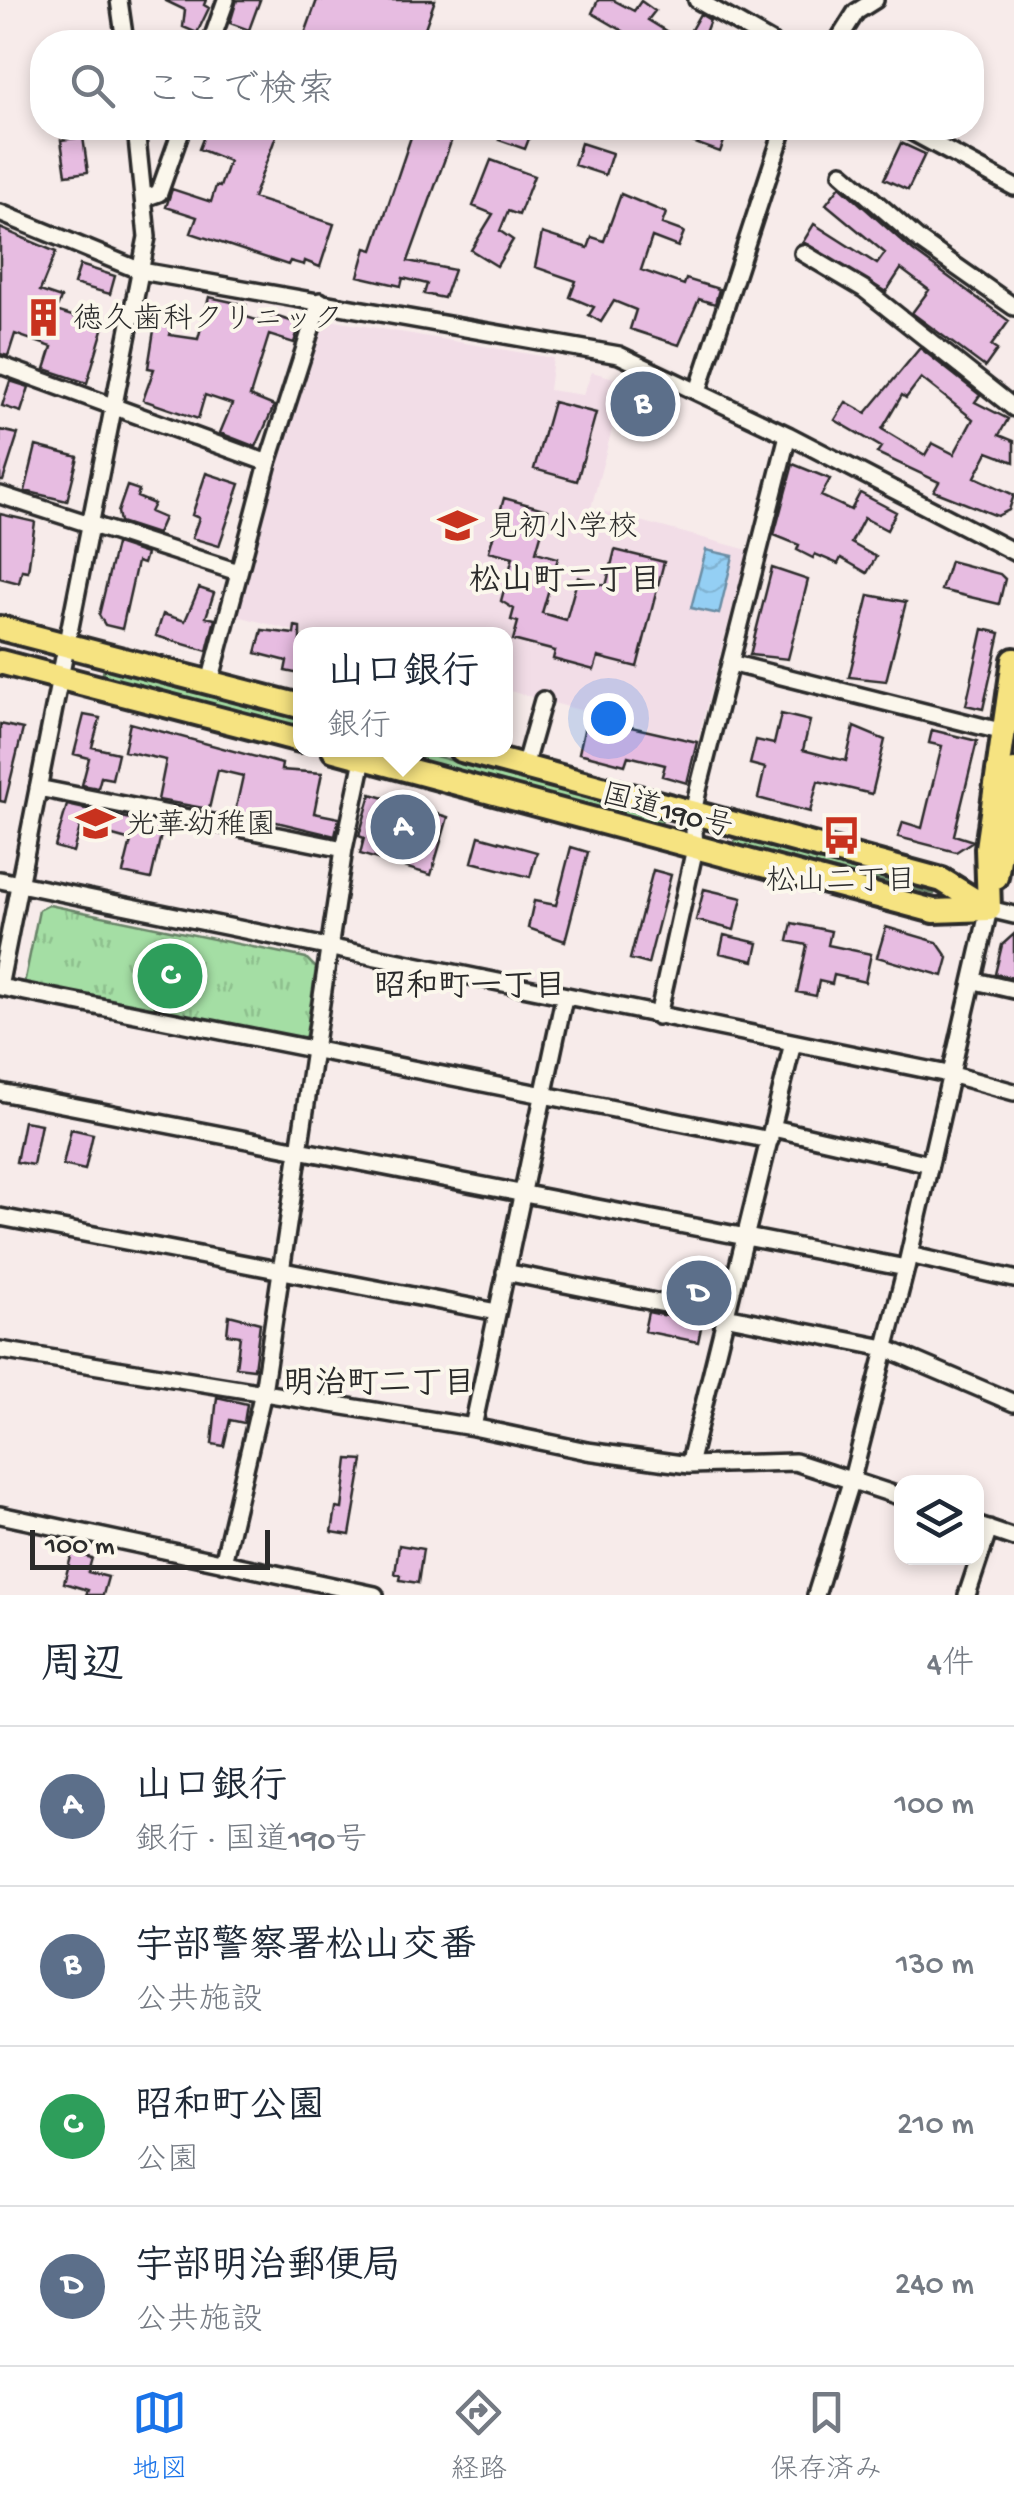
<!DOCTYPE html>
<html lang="ja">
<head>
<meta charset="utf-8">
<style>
	body { margin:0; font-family:"Gochi Hand","Klee One",sans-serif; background:#f2f2f3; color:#1f2937 }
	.controls { position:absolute; right:30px; bottom:30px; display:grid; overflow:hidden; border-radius:20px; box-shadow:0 5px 15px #0003 }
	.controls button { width:90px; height:90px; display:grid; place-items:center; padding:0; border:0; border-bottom:2px solid #e0e1e3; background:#fff; color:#1f2937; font:50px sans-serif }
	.scale { position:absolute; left:30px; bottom:25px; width:240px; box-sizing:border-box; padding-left:10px; border:5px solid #2b2b2b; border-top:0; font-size:28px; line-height:35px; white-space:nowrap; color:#2b2b2b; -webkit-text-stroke:8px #fbf7ec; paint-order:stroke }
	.you { position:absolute; left:608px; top:718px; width:35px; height:35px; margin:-25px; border:8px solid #fff; border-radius:50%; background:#1a73e8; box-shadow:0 0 0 15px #1a73e833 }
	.badge { display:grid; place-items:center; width:65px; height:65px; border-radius:50%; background:#1a73e8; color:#fff; font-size:32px; font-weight:700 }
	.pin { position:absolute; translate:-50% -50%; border:5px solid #fff; box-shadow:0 2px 10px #0006 }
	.popup { position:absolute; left:293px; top:627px; width:220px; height:130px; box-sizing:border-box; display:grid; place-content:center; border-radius:20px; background:#fff; filter:drop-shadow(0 2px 8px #0005); font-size:32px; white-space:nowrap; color:#747a83 }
	.popup b { font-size:38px; color:#1f2937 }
	.popup::after { content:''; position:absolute; left:50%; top:100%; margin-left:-20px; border:20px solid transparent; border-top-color:#fff }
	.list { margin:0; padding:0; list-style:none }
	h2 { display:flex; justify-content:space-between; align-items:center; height:130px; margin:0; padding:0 40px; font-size:42px }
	h2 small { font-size:32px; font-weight:400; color:#747a83 }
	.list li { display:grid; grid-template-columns:65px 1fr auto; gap:30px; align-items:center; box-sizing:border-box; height:160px; padding:0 40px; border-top:2px solid #e0e1e3 }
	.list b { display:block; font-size:38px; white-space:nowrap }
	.list p { margin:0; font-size:32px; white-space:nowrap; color:#747a83 }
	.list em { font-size:32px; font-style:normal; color:#747a83 }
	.icon { flex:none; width:55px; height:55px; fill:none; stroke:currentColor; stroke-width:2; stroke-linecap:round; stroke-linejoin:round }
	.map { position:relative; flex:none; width:1014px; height:1595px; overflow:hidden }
	.search { position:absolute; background:#fff; box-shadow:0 5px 15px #0003; left:30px; right:30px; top:30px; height:110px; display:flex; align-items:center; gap:25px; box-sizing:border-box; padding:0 35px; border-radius:40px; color:#747a83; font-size:38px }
	.sheet { height:770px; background:#fff }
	nav { display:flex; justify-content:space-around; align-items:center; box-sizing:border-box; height:140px; border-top:2px solid #e0e1e3; background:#fff; font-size:28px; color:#747a83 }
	nav a { display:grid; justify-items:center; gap:5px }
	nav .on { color:#1a73e8 }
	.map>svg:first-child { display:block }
</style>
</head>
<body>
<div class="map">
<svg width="1014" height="1595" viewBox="0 0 1014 1595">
	<defs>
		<pattern id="park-tufts" width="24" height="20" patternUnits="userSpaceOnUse" patternTransform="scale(2.5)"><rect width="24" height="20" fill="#a4dea4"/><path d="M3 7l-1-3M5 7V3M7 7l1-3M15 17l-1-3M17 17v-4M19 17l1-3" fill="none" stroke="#8dbf8d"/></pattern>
		<pattern id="water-waves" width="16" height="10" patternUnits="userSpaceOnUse" patternTransform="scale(2.5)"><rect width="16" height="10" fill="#94cff4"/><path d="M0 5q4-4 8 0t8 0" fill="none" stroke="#80b2d1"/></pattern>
	</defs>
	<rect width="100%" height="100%" fill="#f7ebea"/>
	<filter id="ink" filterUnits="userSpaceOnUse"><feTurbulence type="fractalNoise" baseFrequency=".01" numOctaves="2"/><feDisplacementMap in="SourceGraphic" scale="20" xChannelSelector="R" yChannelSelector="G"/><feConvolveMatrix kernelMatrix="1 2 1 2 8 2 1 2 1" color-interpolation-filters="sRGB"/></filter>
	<g filter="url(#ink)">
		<path fill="#f2dde7" d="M 323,319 L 553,358 L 549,390 L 583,395 L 592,372 L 625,381 L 591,508 L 748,550 L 697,742 L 506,690 L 506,634 L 305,634 L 238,616 L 277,467 Z"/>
		<path fill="#a4dea4" stroke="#688468" stroke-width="2.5" d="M 105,665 L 300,718 L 300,728 L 102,676 Z
			M 404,750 L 413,750 L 663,817 L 660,828 L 402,757 Z
			M 736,837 L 935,890 L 934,894 L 733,845 Z"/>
		<path fill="url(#park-tufts)" stroke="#688468" stroke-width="2.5" d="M 49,905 L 306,958 L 316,968 L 306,1035 L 301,1041 L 24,984 L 39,910 Z"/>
		<path fill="url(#water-waves)" stroke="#6a8da4" stroke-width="2.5" d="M 706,550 L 733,556 L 719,614 L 691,608 Z"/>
		<path fill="#e7bce1" stroke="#2b2b2b" stroke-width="2.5" fill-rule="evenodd" d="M 164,0 L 206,0 L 204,5 L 209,8 L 197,33 L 183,27 L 185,10 Z
			M 237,0 L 260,0 L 249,30 L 230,23 Z
			M 317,0 L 435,0 L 420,42 L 302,42 Z
			M 598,0 L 613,0 L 634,11 L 641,1 L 655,11 L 648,20 L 684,42 L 700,14 L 710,20 L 705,33 L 722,42 L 642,42 L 592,13 Z
			M 207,128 L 279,128 L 253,198 L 334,224 L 320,267 L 305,261 L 304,265 L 290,261 L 288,265 L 191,233 L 197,217 L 166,207 L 172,189 L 211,202 L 216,186 L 220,187 L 229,161 L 199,149 Z
			M 414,128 L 456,128 L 408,261 L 454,270 L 444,298 L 424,294 L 427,284 L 403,278 L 401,286 L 358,276 L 366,248 L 373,250 Z
			M 503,128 L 533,128 L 525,149 L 499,140 Z
			M 688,128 L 729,128 L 720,152 L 684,139 Z
			M 83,137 L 88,172 L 66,175 L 61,140 Z
			M 581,143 L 612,153 L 605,175 L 574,165 Z
			M 901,143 L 925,154 L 908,190 L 884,179 Z
			M 491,160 L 534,176 L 519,215 L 508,211 L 500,231 L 513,240 L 497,266 L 471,250 L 493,214 L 473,206 Z
			M 840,186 L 913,251 L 1009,321 L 991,346 L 997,350 L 985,367 L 912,313 L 929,290 L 901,269 L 886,292 L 803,242 L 814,224 L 877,264 L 885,253 L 826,204 Z
			M 621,194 L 666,213 L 662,224 L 684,232 L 678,247 L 652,237 L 641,270 L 684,285 L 686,279 L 719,289 L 715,304 L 699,299 L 679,345 L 630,329 L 636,310 L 614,301 L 601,322 L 589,315 L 594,307 L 570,297 L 576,281 L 535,267 L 542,233 L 588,248 L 592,237 L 604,241 Z
			M 0,228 L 56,252 L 40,291 L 61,298 L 56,311 L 104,326 L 87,383 L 45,369 L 52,347 L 15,334 L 8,356 L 0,354 Z
			M 80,265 L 115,276 L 110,294 L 74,284 Z
			M 209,297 L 246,305 L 243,316 L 269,324 L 272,315 L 300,324 L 294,343 L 269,335 L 250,396 L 274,406 L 256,447 L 220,433 L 232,404 L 205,395 L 198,419 L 143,400 L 154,369 L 148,368 L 155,324 L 172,327 L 170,335 L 198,339 Z
			M 920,348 L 980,395 L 975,402 L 1008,419 L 999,435 L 1014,441 L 1014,462 L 988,452 L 975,477 L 1014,495 L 1009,510 L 997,516 L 934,491 L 939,482 L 877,453 L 881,447 L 835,420 L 846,402 L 866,413 ZM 921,378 L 973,419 L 954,454 L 932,443 L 925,455 L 882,429 L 902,395 L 906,398 Z
			M 10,381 L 29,387 L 21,412 L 2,406 Z
			M 642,384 L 648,390 L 646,400 L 660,403 L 656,417 L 629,410 L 635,386 Z
			M 553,402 L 596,413 L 577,481 L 534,469 Z
			M 0,430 L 18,434 L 3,481 L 0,481 Z
			M 36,446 L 78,457 L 67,501 L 25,491 Z
			M 793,464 L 830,479 L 821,496 L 851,510 L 860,493 L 896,512 L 887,530 L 864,518 L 851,543 L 876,557 L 867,573 L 841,558 L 838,564 L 815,554 L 813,558 L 797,550 L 799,545 L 774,535 Z
			M 206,473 L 240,484 L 219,546 L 192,538 L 199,518 L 192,515 Z
			M 127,486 L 139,490 L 137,497 L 154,504 L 150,512 L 164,518 L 157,534 L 120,522 L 118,512 Z
			M 504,498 L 548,510 L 536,552 L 558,558 L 542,613 L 566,620 L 578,577 L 606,586 L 615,550 L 664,562 L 637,667 L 598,657 L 594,670 L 553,659 L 555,651 L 513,640 L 518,622 L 511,620 L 514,609 L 501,601 L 513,557 L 489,551 Z
			M 0,514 L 35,522 L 28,571 L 22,570 L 19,583 L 0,578 Z
			M 116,544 L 146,554 L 143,564 L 137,562 L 122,629 L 105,625 L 99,615 Z
			M 950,561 L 1000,574 L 1005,579 L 999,604 L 941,590 Z
			M 772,568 L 808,580 L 788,659 L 750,655 Z
			M 199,588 L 214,593 L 206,617 L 215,619 L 207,651 L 156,636 L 163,614 L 185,621 Z
			M 869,595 L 906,602 L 886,681 L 849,677 Z
			M 295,626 L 300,627 L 300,674 L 285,671 L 287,661 L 256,653 L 262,630 L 294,634 Z
			M 983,629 L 1000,633 L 983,709 L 966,705 Z
			M 781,714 L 810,721 L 803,750 L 846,761 L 854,727 L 885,740 L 872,794 L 818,781 L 810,812 L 758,798 L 765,768 L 750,764 L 756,740 L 774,744 Z
			M 84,715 L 100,718 L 92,747 L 118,753 L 112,779 L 101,777 L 98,788 L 82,785 L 89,758 L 74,754 Z
			M 587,717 L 697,742 L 687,783 L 662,776 L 665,765 L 628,756 L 625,765 L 579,753 Z
			M 130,723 L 282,764 L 281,770 L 322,773 L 314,813 L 339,818 L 335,836 L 235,812 L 243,776 L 218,770 L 209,809 L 158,800 L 166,760 L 124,751 Z
			M 0,724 L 23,729 L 5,802 L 0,801 Z
			M 932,730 L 977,741 L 954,835 L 973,841 L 956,852 L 898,837 L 903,822 L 922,828 L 942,746 L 929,743 Z
			M 371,794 L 448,817 L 431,875 L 360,854 L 364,838 L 359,836 Z
			M 67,805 L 163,826 L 151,879 L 123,873 L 131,841 L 80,827 L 73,852 L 55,847 Z
			M 479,836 L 537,852 L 530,877 L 472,862 Z
			M 571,847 L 588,852 L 565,941 L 528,928 L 534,901 L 556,905 Z
			M 653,870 L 671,875 L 648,964 L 630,959 Z
			M 704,889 L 742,898 L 734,930 L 696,920 Z
			M 792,923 L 831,931 L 828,945 L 871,954 L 865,982 L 834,975 L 832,984 L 819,981 L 816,996 L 797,992 L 807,945 L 788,941 Z
			M 886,927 L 937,942 L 948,958 L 943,976 L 877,957 Z
			M 1014,934 L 1014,978 L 995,974 L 1002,945 Z
			M 724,935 L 758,943 L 754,961 L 720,953 Z
			M 24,1121 L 41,1124 L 33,1165 L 16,1162 Z
			M 71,1129 L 93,1134 L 85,1170 L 63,1165 Z
			M 648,1312 L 702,1323 L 698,1342 L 644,1331 Z
			M 229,1315 L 260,1323 L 254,1369 L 236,1367 L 240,1336 L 227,1334 Z
			M 217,1397 L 247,1404 L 244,1423 L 230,1420 L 224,1446 L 212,1444 Z
			M 348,1459 L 363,1460 L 350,1535 L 332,1532 L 336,1508 L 342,1509 Z
			M 399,1545 L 423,1549 L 418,1583 L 400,1580 L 401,1575 L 395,1574 Z
			M 72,1553 L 92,1558 L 88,1572 L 108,1577 L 103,1595 L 86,1595 L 88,1590 L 64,1583 Z"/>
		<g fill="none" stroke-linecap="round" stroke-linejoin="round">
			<defs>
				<path id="minor" d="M 119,0 L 125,42
					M 697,0 L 771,42
					M 211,42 L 226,0
					M 837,42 L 856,12 L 875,0
					M 905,128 L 1014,187
					M 842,173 L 920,241 L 1014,307
					M 145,198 L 159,193 L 182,128
					M 0,213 L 141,271 L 619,355 L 788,435 L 1014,552
					M 803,253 L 864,289 L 1014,408
					M 0,365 L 268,463
					M 698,391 L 784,128
					M 0,495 L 238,572
					M 730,663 L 1004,732
					M 210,682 L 268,463 L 320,301
					M 524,767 L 543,700
					M 38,788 L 344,849
					M 0,880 L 953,1075 L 1014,1092
					M 975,981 L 1014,990
					M 0,982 L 147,237 L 136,128
					M 0,987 L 770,1140
					M 658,1016 L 695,848 L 693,813 L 698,790 L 788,435
					M 0,1092 L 906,1268
					M 773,1128 L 930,1164
					M 0,1217 L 497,1312
					M 909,1255 L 1014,1279
					M 505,1272 L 885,1348 L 1014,1403
					M 0,1350 L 473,1427 L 587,1451 L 689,1465 L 795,1462 L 902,1497
					M 473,1427 L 564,998
					M 689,1465 L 793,1043
					M 0,1515 L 375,1595
					M 976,1525 L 1014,1538
					M 223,1563 L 263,1392 L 344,849 L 365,750
					M 816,1595 L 852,1479 L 906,1268 L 989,909 L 1014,915
					M 967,1595 L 989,1529"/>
				<path id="highway" d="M 0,628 L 300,706
					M 0,662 L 300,740
					M 334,750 L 934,911 L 989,909
					M 461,750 L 942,880 L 989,909
					M 996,877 L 1014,771
					M 989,909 L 987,848 L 1014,660"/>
			</defs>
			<use href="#minor" stroke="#2b2b2b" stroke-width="22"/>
			<use href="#highway" stroke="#2b2b2b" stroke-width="30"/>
			<use href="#minor" stroke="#fbf7ec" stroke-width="15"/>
			<use href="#highway" stroke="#f6e381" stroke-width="22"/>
		</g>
	</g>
	<defs>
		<symbol id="building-bare" viewBox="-9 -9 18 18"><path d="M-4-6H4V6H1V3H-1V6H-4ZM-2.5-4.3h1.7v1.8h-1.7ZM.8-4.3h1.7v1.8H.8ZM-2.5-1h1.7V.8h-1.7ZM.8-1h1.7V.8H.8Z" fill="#c8321e" stroke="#fbf7ec" stroke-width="2.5" paint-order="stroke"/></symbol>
		<symbol id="school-bare" viewBox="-9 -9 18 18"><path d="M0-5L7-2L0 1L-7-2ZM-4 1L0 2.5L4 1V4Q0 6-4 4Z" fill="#c8321e" stroke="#fbf7ec" stroke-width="2.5" paint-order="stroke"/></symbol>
		<symbol id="bus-bare" viewBox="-9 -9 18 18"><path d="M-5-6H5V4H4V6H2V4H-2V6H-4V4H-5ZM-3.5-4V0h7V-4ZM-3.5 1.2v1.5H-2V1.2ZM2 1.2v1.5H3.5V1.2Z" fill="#c8321e" stroke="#fbf7ec" stroke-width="2.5" paint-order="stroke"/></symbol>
	</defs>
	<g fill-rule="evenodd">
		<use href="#building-bare" x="16" y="290" width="55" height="55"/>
		<use href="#school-bare" x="430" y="498" width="55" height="55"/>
		<use href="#school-bare" x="68" y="796" width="55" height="55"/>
		<use href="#bus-bare" x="814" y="808" width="55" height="55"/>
	</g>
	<g text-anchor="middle" stroke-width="8" stroke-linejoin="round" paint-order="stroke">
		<g font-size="30" fill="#2b2b2b" stroke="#fbf7ec" text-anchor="start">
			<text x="73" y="327">徳久歯科クリニック</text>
			<text x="488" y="535">見初小学校</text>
			<text x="126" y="833">光華幼稚園</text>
			<text x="841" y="889" text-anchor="middle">松山二丁目</text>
		</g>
		<g font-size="30" fill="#2b2b2b" stroke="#fbf7ec">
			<text transform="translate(668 809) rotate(15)" y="10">国道190号</text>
		</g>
		<g font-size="32" font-weight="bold" fill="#2b2b2b" stroke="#fbf7ec">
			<text x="565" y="589">松山町二丁目</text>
			<text x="470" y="995">昭和町一丁目</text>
			<text x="379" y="1392">明治町二丁目</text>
		</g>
	</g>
</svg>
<div class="controls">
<button><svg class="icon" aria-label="layers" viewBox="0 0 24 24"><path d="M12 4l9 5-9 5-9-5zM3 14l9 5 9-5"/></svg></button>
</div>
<div class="scale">100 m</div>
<div class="you"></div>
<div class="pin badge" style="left:403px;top:827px;background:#5c6f8a">A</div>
<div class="popup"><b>山口銀行</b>銀行</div>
<div class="pin badge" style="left:643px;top:404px;background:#5c6f8a">B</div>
<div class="pin badge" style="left:170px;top:976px;background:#2e9e5b">C</div>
<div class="pin badge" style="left:699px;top:1293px;background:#5c6f8a">D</div>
<div class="search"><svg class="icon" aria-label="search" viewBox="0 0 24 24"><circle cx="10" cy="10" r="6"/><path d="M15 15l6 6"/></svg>ここで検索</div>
</div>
<section class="sheet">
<h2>周辺<small>4件</small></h2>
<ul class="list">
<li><span class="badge" style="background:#5c6f8a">A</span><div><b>山口銀行</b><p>銀行 · 国道190号</p></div><em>100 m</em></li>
<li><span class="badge" style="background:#5c6f8a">B</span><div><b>宇部警察署松山交番</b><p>公共施設</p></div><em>130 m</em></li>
<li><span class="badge" style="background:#2e9e5b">C</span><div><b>昭和町公園</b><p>公園</p></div><em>210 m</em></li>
<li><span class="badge" style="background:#5c6f8a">D</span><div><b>宇部明治郵便局</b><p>公共施設</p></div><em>240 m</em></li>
</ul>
</section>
<nav>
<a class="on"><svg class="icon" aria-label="map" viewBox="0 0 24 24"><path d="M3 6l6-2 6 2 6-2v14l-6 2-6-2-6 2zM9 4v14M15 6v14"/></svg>地図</a>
<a><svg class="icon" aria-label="directions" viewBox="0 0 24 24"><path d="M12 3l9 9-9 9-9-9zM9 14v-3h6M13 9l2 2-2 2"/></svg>経路</a>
<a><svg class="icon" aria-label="saved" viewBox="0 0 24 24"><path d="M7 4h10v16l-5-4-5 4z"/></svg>保存済み</a>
</nav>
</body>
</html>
